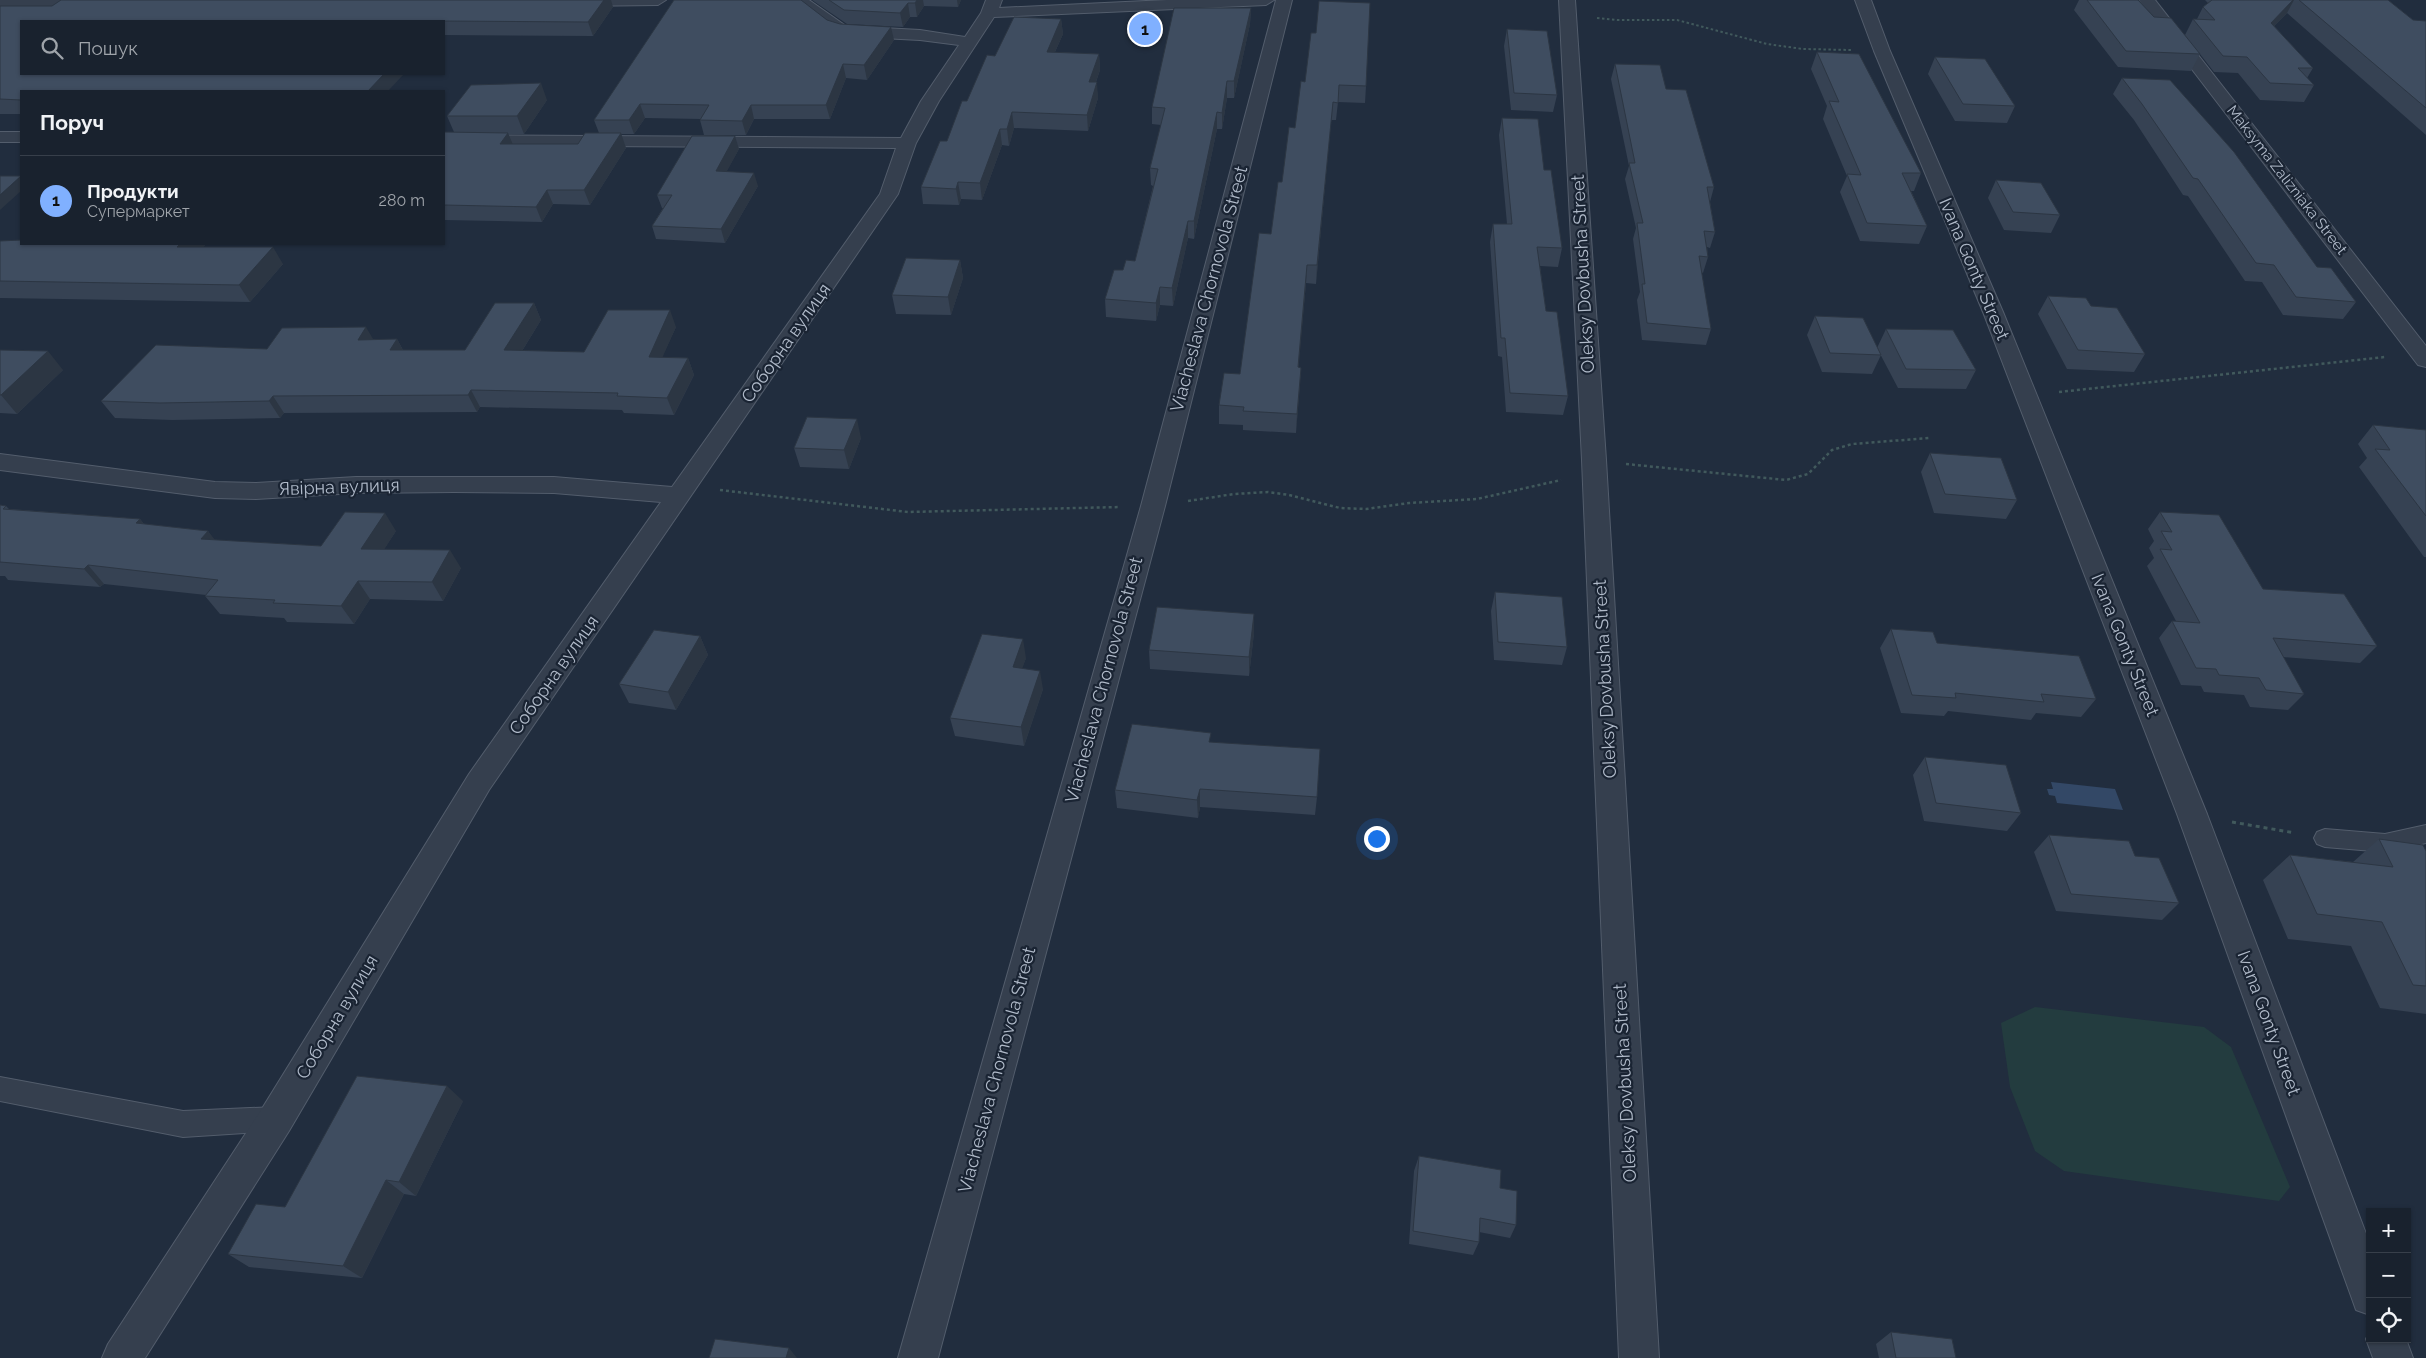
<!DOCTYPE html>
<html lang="uk">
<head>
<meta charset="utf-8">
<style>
	body { margin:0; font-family:Raleway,sans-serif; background:#222a36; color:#f1f3f6 }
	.controls { position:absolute; right:15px; bottom:15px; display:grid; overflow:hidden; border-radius:0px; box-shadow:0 1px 4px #0004 }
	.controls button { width:45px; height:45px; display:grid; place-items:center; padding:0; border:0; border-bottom:1px solid #373f4a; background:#19222e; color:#f1f3f6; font:25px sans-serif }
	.you { position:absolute; left:1376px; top:838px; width:18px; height:18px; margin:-12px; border:4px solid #fff; border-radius:50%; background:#1a73e8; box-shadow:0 0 0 8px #1a73e833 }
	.badge { display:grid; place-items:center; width:32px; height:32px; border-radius:50%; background:#80b0ff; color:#111; font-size:16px; font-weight:700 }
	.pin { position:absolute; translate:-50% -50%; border:2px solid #fff; box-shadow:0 1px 5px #0006 }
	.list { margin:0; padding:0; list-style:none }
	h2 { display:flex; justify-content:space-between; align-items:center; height:65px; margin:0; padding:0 20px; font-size:21px }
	h2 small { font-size:16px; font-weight:400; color:#9fa4aa }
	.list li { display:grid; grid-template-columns:32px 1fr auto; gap:15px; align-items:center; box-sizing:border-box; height:90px; padding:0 20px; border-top:1px solid #373f4a }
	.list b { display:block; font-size:19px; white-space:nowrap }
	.list p { margin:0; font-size:16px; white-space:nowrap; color:#9fa4aa }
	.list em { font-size:16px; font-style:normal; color:#9fa4aa }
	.icon { flex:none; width:28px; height:28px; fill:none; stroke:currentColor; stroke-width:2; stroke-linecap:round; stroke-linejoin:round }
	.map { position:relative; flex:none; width:2426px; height:1358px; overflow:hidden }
	.search { position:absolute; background:#19222e; box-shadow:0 1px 4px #0004; left:20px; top:20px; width:425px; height:55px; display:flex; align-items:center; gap:12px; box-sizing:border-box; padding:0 18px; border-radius:0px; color:#9fa4aa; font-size:19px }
	.panel { position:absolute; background:#19222e; box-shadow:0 1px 4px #0004; left:20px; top:90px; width:425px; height:155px; border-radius:0px }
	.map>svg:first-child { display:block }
</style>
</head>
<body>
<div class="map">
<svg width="2426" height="1358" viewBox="0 0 2426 1358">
	<rect width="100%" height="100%" fill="#212d3e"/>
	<path fill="#233c3f" d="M 2035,1007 L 2204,1027 L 2231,1047 L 2290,1187 L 2279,1201 L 2064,1171 L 2035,1151 L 2010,1087 L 2001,1023 Z"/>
	<path fill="#334866" d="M 2051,782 L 2115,789 L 2123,810 L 2057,803 L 2055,796 L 2049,795 L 2047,789 L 2053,789 Z"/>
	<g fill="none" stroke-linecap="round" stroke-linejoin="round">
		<defs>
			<path id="lane" d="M 2426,825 L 2426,843 L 2385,852 L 2325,847 L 2317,844 L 2314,838 L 2317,832 L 2325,829 L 2385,834 Z
				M 0,1077 L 183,1111 L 276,1107 L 285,1110 L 289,1119 L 285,1128 L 276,1131 L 183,1137 L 0,1101 Z"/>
			<path id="street" d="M 0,0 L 103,0 L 104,1 L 96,6 L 0,6 Z
				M 567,0 L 666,0 L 658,5 L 574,6 L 569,4 Z
				M 694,0 L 809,0 L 846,26 L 920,30 L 965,37 L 981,13 L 986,0 L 1002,0 L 999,8 L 1167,0 L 1274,0 L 1266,5 L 994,17 L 939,101 L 916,143 L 898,194 L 489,790 L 289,1131 L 145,1358 L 102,1358 L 108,1344 L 263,1107 L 469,774 L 661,502 L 554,493 L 454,492 L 356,493 L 256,499 L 215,498 L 0,470 L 0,454 L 215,482 L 256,483 L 356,477 L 554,477 L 672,487 L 880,194 L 896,148 L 444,145 L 444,135 L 901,138 L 921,101 L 959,45 L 920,40 L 843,36 L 831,32 L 798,7 L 702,5 Z
				M 1276,0 L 1292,0 L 1165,506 L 938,1358 L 898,1358 L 1141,506 Z
				M 1559,0 L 1575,0 L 1606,460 L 1659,1358 L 1619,1358 L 1582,460 Z
				M 1855,0 L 1871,0 L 1890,51 L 2003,312 L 2207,814 L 2370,1244 L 2370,1315 L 2356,1310 L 2351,1296 L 2177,814 L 1983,312 L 1874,51 Z
				M 2139,0 L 2155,0 L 2426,346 L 2426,367 L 2418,365 Z
				M 0,132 L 21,132 L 21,142 L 0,142 Z
				M 2370,1331 L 2370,1339 L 2406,1339 L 2413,1358 L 2373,1358 L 2366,1339 Z"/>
		</defs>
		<use href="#lane" stroke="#535d6c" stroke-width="2"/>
		<use href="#street" stroke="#535d6c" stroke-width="2"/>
		<path stroke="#41595c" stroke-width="2" stroke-dasharray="2.5 2.5" stroke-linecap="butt" d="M 1597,18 L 1617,20 L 1677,20 L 1767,44 L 1803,49 L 1851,50"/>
		<path stroke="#41595c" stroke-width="2.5" stroke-dasharray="3 3" stroke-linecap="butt" d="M 2059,392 L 2385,357
			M 1626,464 L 1786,480 L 1808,474 L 1832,450 L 1852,444 L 1929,438
			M 720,490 L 908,512 L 1120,507
			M 1188,501 L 1234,494 L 1268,492 L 1289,495 L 1340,508 L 1366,509 L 1409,503 L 1477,499 L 1561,480"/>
		<path stroke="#41595c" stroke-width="3" stroke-dasharray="4 4" stroke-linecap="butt" d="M 2232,822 L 2295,833"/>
		<use href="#lane" fill="#353f4e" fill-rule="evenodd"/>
		<use href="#street" fill="#353f4e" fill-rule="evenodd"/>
	</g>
	<path fill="#364253" d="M 812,0 L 961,0 L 958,7 L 924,6 L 917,17 L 910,17 L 903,27 L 847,24 Z
		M 2079,0 L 2138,0 L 2154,17 L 2185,35 L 2193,19 L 2197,19 L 2203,7 L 2208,3 L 2205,0 L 2388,0 L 2413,20 L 2426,21 L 2426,135 L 2287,13 L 2274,26 L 2313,68 L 2307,78 L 2314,85 L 2304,102 L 2260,100 L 2238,73 L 2214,72 L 2200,54 L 2191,71 L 2118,67 L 2074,10 Z
		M 0,6 L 52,6 L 613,7 L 593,36 L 444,35 L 444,21 L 21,21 L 21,114 L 0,114 Z
		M 1251,8 L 1250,24 L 1234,98 L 1227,98 L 1222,129 L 1217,129 L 1194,239 L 1188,238 L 1173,306 L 1160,305 L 1156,321 L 1106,317 L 1105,299 L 1123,270 L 1135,261 L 1153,186 L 1151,185 L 1150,168 L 1161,125 L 1152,124 L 1152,107 Z
		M 1061,19 L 1063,34 L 1055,52 L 1099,54 L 1100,70 L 1096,82 L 1098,98 L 1088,131 L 1014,128 L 1009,146 L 1002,145 L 982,200 L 961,199 L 959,205 L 923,204 L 921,187 L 947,141 L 967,101 L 995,56 Z
		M 827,20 L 894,40 L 867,80 L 846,78 L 830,119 L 754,119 L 746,135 L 704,135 L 700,120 L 701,119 L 645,118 L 634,134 L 621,134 L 626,148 L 590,205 L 553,204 L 542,222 L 444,220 L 444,132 L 454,132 L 447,116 L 547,100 L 524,134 L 508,134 L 512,144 L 578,144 L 599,133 L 594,120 Z
		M 1507,29 L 1557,95 L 1553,112 L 1511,110 L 1504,46 Z
		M 1817,52 L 1921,173 L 1914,191 L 1911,191 L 1927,226 L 1919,244 L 1860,241 L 1840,192 L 1847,176 L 1823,119 L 1827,106 L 1811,69 Z
		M 1935,57 L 2015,106 L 2007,123 L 1955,121 L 1928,74 Z
		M 1615,64 L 1666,89 L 1714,187 L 1710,202 L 1715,232 L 1710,248 L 1707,247 L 1708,257 L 1703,273 L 1701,272 L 1711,329 L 1706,345 L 1642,340 L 1637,300 L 1640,292 L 1633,239 L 1636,228 L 1625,179 L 1629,166 L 1611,79 Z
		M 2122,78 L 2317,267 L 2356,302 L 2343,319 L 2283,315 L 2262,282 L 2245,281 L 2188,196 L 2183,195 L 2134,120 L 2113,94 Z
		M 1305,82 L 1366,86 L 1365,103 L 1338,102 L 1336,120 L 1331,120 L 1316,284 L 1306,283 L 1298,367 L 1301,368 L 1296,433 L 1243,430 L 1243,425 L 1219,424 L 1219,405 L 1240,374 Z
		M 1502,118 L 1544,170 L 1562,248 L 1558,267 L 1540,266 L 1546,311 L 1568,396 L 1563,415 L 1506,412 L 1502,357 L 1498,356 L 1490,242 L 1493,224 L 1507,224 L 1499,135 Z
		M 735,136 L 739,149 L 726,172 L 758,186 L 725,243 L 656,239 L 652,226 L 663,208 L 662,208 L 657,195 Z
		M 1996,180 L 2060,215 L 2051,233 L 2004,230 L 1988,198 Z
		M 0,241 L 21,244 L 206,244 L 203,247 L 283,264 L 250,302 L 0,298 Z
		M 960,260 L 963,278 L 951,315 L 896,314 L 892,295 Z
		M 2048,296 L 2091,306 L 2145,354 L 2134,372 L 2067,369 L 2038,314 Z
		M 534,303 L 541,320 L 522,351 L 584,352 L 676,327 L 662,357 L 688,358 L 694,375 L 674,415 L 624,413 L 622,410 L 480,407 L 477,412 L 284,413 L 280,418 L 172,420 L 115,418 L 101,401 L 267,349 L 373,339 L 397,339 L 403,350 L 465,350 Z
		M 1815,316 L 1881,355 L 1872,374 L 1822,372 L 1807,335 Z
		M 1886,329 L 1976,370 L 1966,389 L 1898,388 L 1877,348 Z
		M 0,350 L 63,370 L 17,414 L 0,413 Z
		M 2373,425 L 2426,430 L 2426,557 L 2424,557 L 2359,467 L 2367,458 L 2358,444 Z
		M 861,438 L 849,469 L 800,467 L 794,448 Z
		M 1930,453 L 2017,500 L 2006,519 L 1934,513 L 1921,472 Z
		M 0,505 L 6,506 L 9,509 L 140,519 L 144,524 L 208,531 L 214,540 L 321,546 L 396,531 L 384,549 L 461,568 L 443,601 L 370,599 L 354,624 L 287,622 L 284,618 L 220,614 L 205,596 L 206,595 L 104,584 L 100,587 L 8,580 L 5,576 L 0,576 Z
		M 2160,512 L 2263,589 L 2377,646 L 2360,663 L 2283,657 L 2304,694 L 2288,710 L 2250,707 L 2244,695 L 2204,692 L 2201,686 L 2181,685 L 2159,638 L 2172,621 L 2176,621 L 2147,566 L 2154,558 L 2149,548 L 2154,541 L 2148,529 Z
		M 1495,592 L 1567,647 L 1562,665 L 1494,660 L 1491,611 Z
		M 1891,629 L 1937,643 L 2096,699 L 2081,717 L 2036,713 L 2031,720 L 1948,711 L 1944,716 L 1901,713 L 1880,648 Z
		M 1254,633 L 1249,676 L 1150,669 L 1149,650 Z
		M 700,636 L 708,655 L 676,710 L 629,703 L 619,684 Z
		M 1026,658 L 1022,668 L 1043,689 L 1024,746 L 955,736 L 950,718 Z
		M 1211,742 L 1317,797 L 1315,815 L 1200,807 L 1198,818 L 1117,808 L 1115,790 Z
		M 1925,757 L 2021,813 L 2007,831 L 1924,821 L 1913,775 Z
		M 2049,835 L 2135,856 L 2179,903 L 2162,920 L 2056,911 L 2034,852 Z
		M 2379,839 L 2426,851 L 2426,1014 L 2380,1008 L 2351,946 L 2288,939 L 2263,880 L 2290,855 L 2353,862 Z
		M 463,1101 L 416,1196 L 404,1194 L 362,1278 L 249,1267 L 228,1254 L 285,1207 Z
		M 1419,1156 L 1500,1188 L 1516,1225 L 1510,1238 L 1479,1232 L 1479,1242 L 1473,1255 L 1409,1244 L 1414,1171 Z
		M 1891,1332 L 1956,1358 L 1879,1358 L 1876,1344 Z"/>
	<path fill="#2c3643" d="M 604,0 L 611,0 L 613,7 L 593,36 L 588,22 Z
		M 917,0 L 923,0 L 924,6 L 917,17 L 915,3 Z
		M 957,0 L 961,0 L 958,7 Z
		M 2293,0 L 2294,0 L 2287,13 L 2261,39 L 2271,23 Z
		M 908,3 L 910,17 L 903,27 L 900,13 Z
		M 1251,8 L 1250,24 L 1234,98 L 1234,81 Z
		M 1061,19 L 1063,34 L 1048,67 L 1047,52 Z
		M 891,27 L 894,40 L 867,80 L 864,65 Z
		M 1099,54 L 1100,70 L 1090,98 L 1089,82 Z
		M 843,64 L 846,78 L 830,119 L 826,105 Z
		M 384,74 L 404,74 L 388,91 L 368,91 Z
		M 1227,81 L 1227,98 L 1222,129 L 1222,113 Z
		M 1097,82 L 1098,98 L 1088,131 L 1087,115 Z
		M 541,83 L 547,100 L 524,134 L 517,116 Z
		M 1333,102 L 1331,120 L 1316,284 L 1317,265 Z
		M 640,104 L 645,118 L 634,134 L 629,120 Z
		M 751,105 L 754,119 L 746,135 L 742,121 Z
		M 1012,112 L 1014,128 L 1009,146 L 1007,129 Z
		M 1217,112 L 1217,129 L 1194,239 L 1194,221 Z
		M 1000,129 L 1002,145 L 982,200 L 980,183 Z
		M 508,133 L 514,147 L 500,144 Z
		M 621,133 L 626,148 L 590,205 L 584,190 Z
		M 735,136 L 739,149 L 720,184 L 716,171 Z
		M 754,173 L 758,186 L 725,243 L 721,229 Z
		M 21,176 L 21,191 L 0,210 L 0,195 Z
		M 958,182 L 961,199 L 959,205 L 956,189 Z
		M 547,190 L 553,204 L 542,222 L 536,207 Z
		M 1188,221 L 1188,238 L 1173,306 L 1172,288 Z
		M 180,244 L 206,244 L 188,264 L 177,247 Z
		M 273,247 L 283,264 L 250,302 L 239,285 Z
		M 960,260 L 963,278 L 951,315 L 948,297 Z
		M 1307,265 L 1306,283 L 1297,386 L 1298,367 Z
		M 1160,287 L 1160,305 L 1156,321 L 1156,303 Z
		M 534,303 L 541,320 L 512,367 L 504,350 Z
		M 670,310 L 676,327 L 655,374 L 649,357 Z
		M 366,327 L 376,344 L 358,340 Z
		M 397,339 L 406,356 L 390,350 Z
		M 48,351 L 63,370 L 17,414 L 1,395 Z
		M 688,358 L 694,375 L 674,415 L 667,398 Z
		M 1301,368 L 1300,386 L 1296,433 L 1297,414 Z
		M 471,390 L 480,407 L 477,412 L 468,395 Z
		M 273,396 L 284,413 L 280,418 L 269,401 Z
		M 857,419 L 861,438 L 849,469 L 844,450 Z
		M 385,513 L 396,531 L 373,567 L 361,549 Z
		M 140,519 L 155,538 L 136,523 Z
		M 208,531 L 222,549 L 201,539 Z
		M 450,550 L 461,568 L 443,601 L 432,582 Z
		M 88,565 L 104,584 L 100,587 L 84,569 Z
		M 358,581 L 370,599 L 354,624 L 341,606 Z
		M 1254,614 L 1254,633 L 1249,676 L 1249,657 Z
		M 700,636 L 708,655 L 676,710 L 668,692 Z
		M 1023,639 L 1026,658 L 1016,686 L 1013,667 Z
		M 1040,671 L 1043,689 L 1024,746 L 1021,727 Z
		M 1200,789 L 1200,807 L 1198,818 L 1197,800 Z
		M 447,1086 L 463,1101 L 416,1196 L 399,1182 Z
		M 386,1180 L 404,1194 L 362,1278 L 343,1266 Z
		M 789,1348 L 797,1358 L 786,1358 Z"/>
	<path fill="#3f4d60" stroke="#2c3643" d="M 61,0 L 604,0 L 588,22 L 444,21 L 21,21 L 21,74 L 384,74 L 368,91 L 21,91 L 21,100 L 0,99 L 0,6 L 52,6 Z
		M 674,0 L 801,0 L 827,20 L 840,24 L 891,27 L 864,65 L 843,64 L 826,105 L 751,105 L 742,121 L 700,120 L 709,105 L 640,104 L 629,120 L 594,120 Z
		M 829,0 L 917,0 L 915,3 L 908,3 L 900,13 L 844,10 Z
		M 2087,0 L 2138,0 L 2154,17 L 2171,18 L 2200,54 L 2126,51 Z
		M 2212,0 L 2293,0 L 2271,23 L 2313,68 L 2298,68 L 2314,85 L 2270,83 L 2247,57 L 2223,56 L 2193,19 L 2215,20 L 2203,7 Z
		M 2299,0 L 2388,0 L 2413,20 L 2426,21 L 2426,108 Z
		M 1319,1 L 1370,3 L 1366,86 L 1339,85 L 1338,103 L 1333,102 L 1317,265 L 1307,265 L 1298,367 L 1301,368 L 1297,414 L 1243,411 L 1244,407 L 1219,405 L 1224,373 L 1240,374 L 1259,233 L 1271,234 L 1278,182 L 1282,182 L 1289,127 L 1295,128 L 1301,81 L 1305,82 L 1311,33 L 1316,33 Z
		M 1174,8 L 1251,8 L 1234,81 L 1227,81 L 1222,113 L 1217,112 L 1194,221 L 1188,221 L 1172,288 L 1160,287 L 1156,303 L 1105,299 L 1114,270 L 1123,270 L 1126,260 L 1135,261 L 1158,169 L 1150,168 L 1165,108 L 1152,107 Z
		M 1014,17 L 1061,19 L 1047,52 L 1099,54 L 1089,82 L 1097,82 L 1087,115 L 1012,112 L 1007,129 L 1000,129 L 980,183 L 958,182 L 956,189 L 921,187 L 940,141 L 947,141 L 962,101 L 967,101 L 987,55 L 995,56 Z
		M 1507,29 L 1547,31 L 1557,95 L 1514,93 Z
		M 1817,52 L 1859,54 L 1921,173 L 1902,173 L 1927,226 L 1867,223 L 1847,174 L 1861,175 L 1829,101 L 1839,102 Z
		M 1935,57 L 1985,59 L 2015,106 L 1963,104 Z
		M 1615,64 L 1660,65 L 1666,89 L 1686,90 L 1714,187 L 1707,187 L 1715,232 L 1704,231 L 1708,257 L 1699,256 L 1711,329 L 1647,323 L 1642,284 L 1645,284 L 1637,223 L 1643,223 L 1629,163 L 1635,163 Z
		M 2122,78 L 2170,80 L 2234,152 L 2317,267 L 2331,268 L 2356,302 L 2296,297 L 2274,265 L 2256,263 L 2198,179 L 2193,178 L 2142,104 Z
		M 541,83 L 517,116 L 447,116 L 471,85 Z
		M 1502,118 L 1538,119 L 1544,170 L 1551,170 L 1562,248 L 1537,247 L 1546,311 L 1557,312 L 1568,396 L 1510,393 L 1505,338 L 1501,338 L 1493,224 L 1512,224 Z
		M 444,132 L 508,133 L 500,144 L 578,144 L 585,133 L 621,133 L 584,190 L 547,190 L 536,207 L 444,205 Z
		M 692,136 L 735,136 L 716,171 L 754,173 L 721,229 L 652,226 L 672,195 L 657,195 Z
		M 0,176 L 21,176 L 0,195 Z
		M 1996,180 L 2041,183 L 2060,215 L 2013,212 Z
		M 21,240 L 21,244 L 180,244 L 177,247 L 273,247 L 239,285 L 0,281 L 0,241 Z
		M 906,258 L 960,260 L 948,297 L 892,295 Z
		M 2048,296 L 2086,298 L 2091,306 L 2117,308 L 2145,354 L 2078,350 Z
		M 495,303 L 534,303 L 504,350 L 584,352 L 608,310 L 670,310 L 649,357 L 688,358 L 667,398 L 617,396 L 618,393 L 471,390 L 468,395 L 273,396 L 269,401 L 160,403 L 101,401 L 156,345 L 267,349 L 282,328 L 366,327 L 358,340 L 397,339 L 390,350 L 465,350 Z
		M 1815,316 L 1863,318 L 1881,355 L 1830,353 Z
		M 1886,329 L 1953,330 L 1976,370 L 1906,369 Z
		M 0,350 L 48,351 L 1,395 L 0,395 Z
		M 807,417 L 857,419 L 844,450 L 794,448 Z
		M 2373,425 L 2426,430 L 2426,516 L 2375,449 L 2390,450 Z
		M 1930,453 L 2001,458 L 2017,500 L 1945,494 Z
		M 0,505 L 6,506 L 3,509 L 140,519 L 136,523 L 208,531 L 201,539 L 321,546 L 345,512 L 385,513 L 361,549 L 450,550 L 432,582 L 358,581 L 341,606 L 273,603 L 275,600 L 205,596 L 218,580 L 88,565 L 84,569 L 0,562 Z
		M 2160,512 L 2219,515 L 2263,589 L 2344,594 L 2377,646 L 2273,638 L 2304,694 L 2266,690 L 2259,678 L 2219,675 L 2216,669 L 2196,668 L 2172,621 L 2200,623 L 2160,549 L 2172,550 L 2161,531 L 2172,532 Z
		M 1495,592 L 1562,597 L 1567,647 L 1498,642 Z
		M 1157,607 L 1254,614 L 1249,657 L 1149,650 Z
		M 1891,629 L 1933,632 L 1937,643 L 2079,656 L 2096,699 L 2041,694 L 2044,702 L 1955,693 L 1956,698 L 1912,695 Z
		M 654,630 L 700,636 L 668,692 L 619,684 Z
		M 982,634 L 1023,639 L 1013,667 L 1040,671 L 1021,727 L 950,718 Z
		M 1132,724 L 1211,733 L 1209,742 L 1320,749 L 1317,797 L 1200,789 L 1197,800 L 1115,790 Z
		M 1925,757 L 2006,765 L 2021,813 L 1936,803 Z
		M 2049,835 L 2129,841 L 2135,856 L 2159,858 L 2179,903 L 2071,894 Z
		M 2379,839 L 2423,845 L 2426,851 L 2426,986 L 2413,985 L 2382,922 L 2317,914 L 2290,855 L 2393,867 Z
		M 357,1076 L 447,1086 L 399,1182 L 386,1180 L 343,1266 L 228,1254 L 256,1204 L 285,1207 Z
		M 1419,1156 L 1501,1170 L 1500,1188 L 1517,1191 L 1516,1225 L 1480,1218 L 1479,1242 L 1413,1231 Z
		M 1891,1332 L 1952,1339 L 1956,1358 L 1896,1358 Z
		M 715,1339 L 789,1348 L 786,1358 L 709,1358 Z"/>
	<g text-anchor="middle" stroke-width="4.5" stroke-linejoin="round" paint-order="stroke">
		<g font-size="15" fill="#b0bac9" stroke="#1a2433">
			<text transform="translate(2287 180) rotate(52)" y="5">Maksyma Zalizniaka Street</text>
		</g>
		<g font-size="18" fill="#b0bac9" stroke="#1a2433">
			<text transform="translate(1974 269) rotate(67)" y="6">Ivana Gonty Street</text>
			<text transform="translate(1583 274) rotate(-93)" y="6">Oleksy Dovbusha Street</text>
			<text transform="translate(1209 289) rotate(-75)" y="6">Viacheslava Chornovola Street</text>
			<text transform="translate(786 343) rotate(-55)" y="6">Соборна вулиця</text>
			<text transform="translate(339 487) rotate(-2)" y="6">Явірна вулиця</text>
			<text transform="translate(2125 645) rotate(68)" y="6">Ivana Gonty Street</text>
			<text transform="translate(554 675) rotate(-55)" y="6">Соборна вулиця</text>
			<text transform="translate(1605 679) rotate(-93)" y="6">Oleksy Dovbusha Street</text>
			<text transform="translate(1104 680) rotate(-75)" y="6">Viacheslava Chornovola Street</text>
			<text transform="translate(337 1017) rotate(-59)" y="6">Соборна вулиця</text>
			<text transform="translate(2269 1023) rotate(70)" y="6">Ivana Gonty Street</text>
			<text transform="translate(997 1070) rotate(-75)" y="6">Viacheslava Chornovola Street</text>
			<text transform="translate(1625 1083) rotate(-93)" y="6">Oleksy Dovbusha Street</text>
		</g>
	</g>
</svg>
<div class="controls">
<button>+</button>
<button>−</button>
<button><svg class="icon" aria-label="locate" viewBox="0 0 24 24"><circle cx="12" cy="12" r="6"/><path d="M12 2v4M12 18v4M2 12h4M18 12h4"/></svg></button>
</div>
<div class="you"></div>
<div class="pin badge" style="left:1145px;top:29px">1</div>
<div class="search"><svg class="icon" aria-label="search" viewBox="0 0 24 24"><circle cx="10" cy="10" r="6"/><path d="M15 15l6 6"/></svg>Пошук</div>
<section class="panel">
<h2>Поруч<small></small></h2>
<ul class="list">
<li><span class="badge">1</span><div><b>Продукти</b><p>Супермаркет</p></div><em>280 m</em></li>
</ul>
</section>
</div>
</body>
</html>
